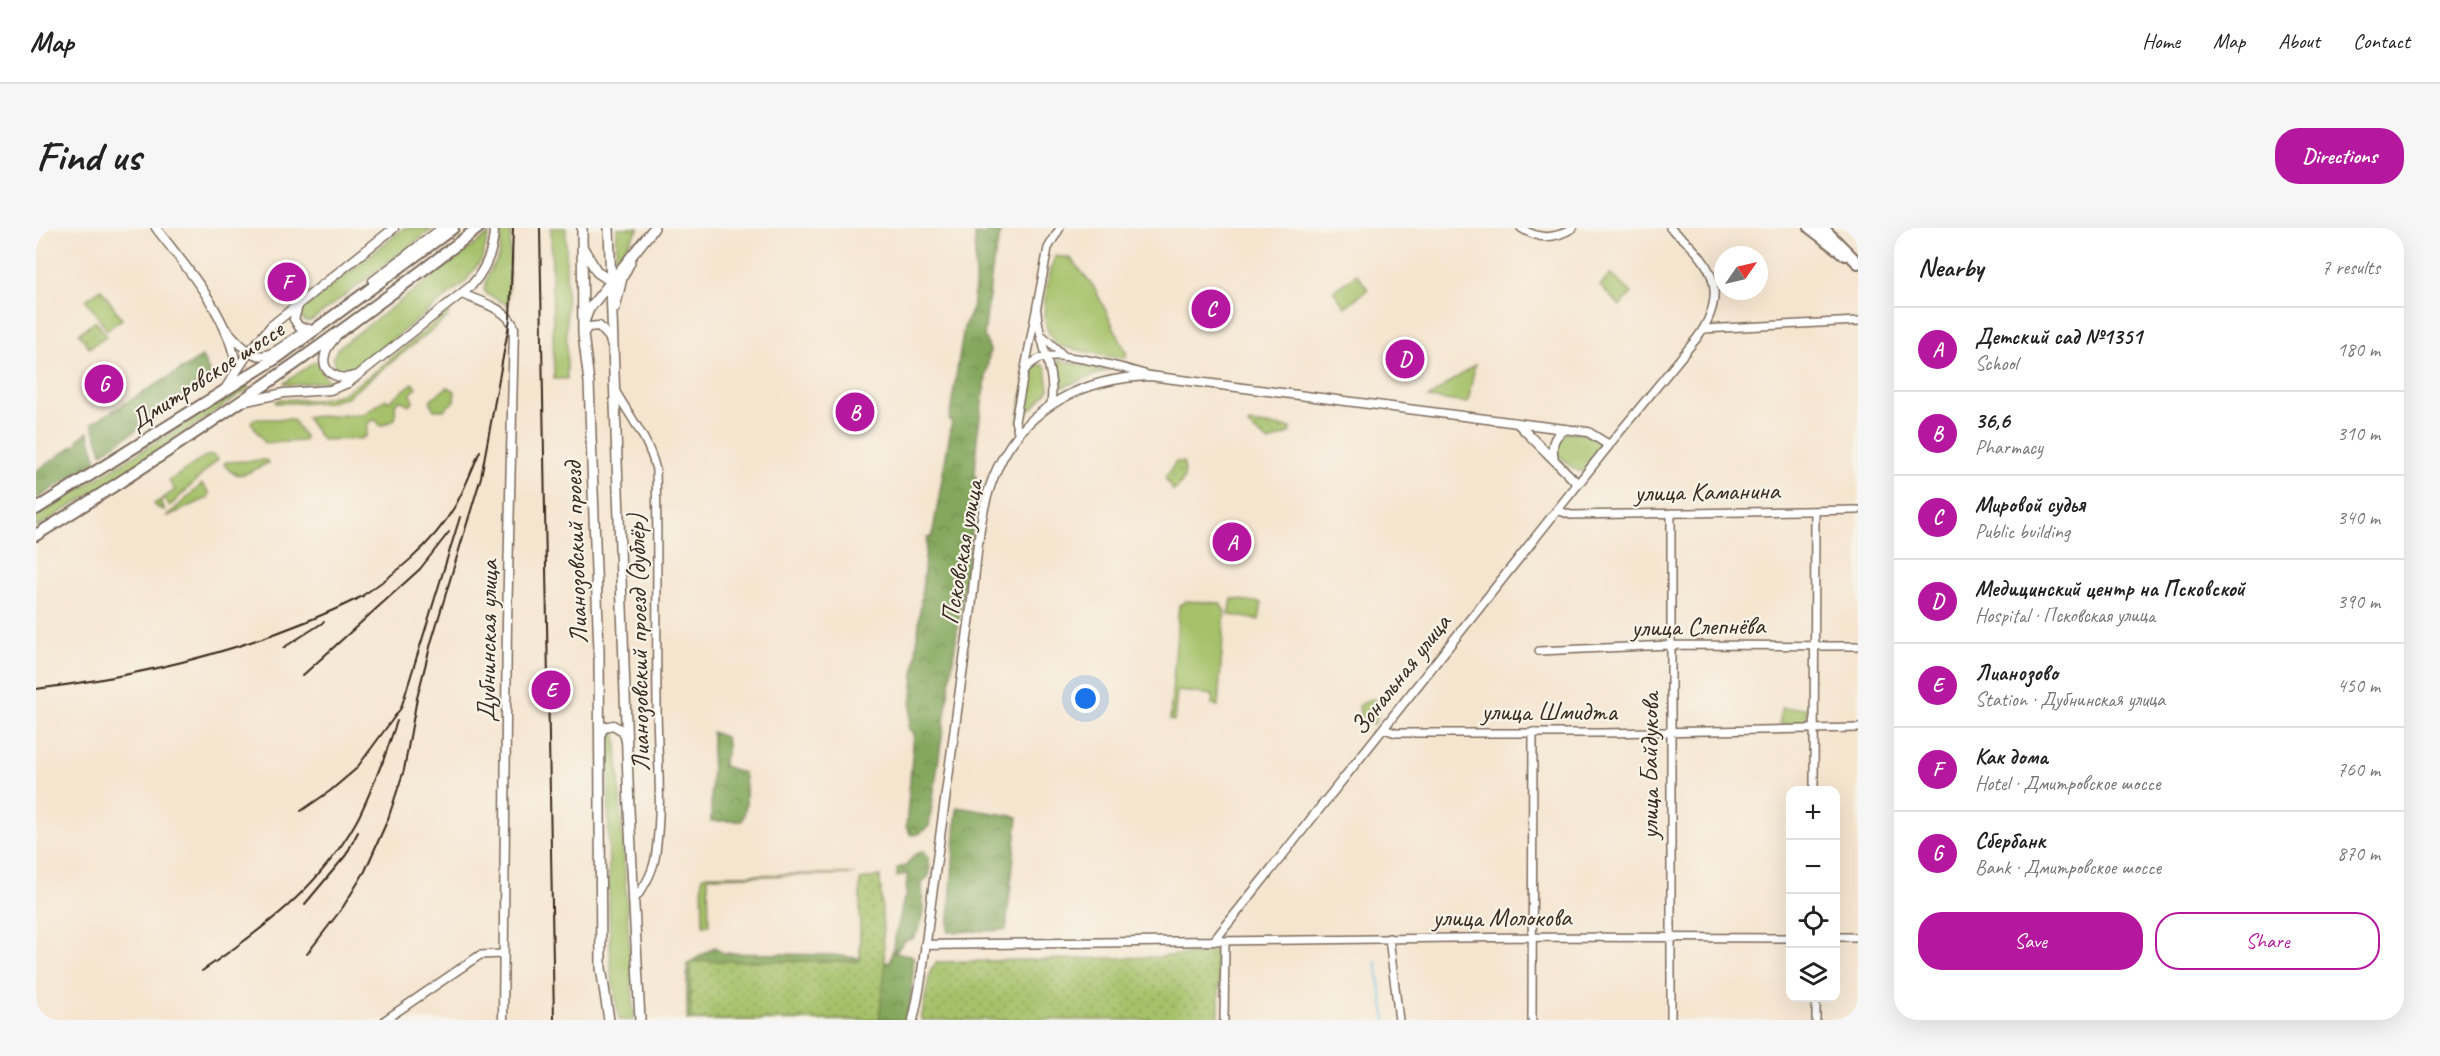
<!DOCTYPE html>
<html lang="en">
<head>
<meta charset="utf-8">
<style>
	body { margin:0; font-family:Caveat,sans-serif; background:#f6f6f6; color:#222 }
	.controls { position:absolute; right:18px; bottom:18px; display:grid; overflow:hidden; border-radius:12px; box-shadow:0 6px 24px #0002 }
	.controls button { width:54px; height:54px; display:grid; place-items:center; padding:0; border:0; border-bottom:2px solid #e0e0e0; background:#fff; color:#222; font:30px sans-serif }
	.compass { position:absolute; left:1678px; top:18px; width:54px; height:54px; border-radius:50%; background:#fff; box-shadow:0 6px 24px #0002; rotate:56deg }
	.you { position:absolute; left:1050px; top:471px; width:21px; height:21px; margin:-15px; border:4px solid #fff; border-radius:50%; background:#1a73e8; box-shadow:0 0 0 9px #1a73e833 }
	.badge { display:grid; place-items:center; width:39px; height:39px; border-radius:50%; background:#b5179e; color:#fff; font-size:20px; font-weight:700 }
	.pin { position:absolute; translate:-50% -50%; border:3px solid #fff; box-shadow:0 2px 6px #0006 }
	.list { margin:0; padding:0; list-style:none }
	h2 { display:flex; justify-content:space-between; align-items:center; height:78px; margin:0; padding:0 24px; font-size:26px }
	h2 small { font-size:20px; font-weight:400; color:#767676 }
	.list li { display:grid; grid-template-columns:39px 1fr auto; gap:18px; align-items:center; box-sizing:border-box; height:84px; padding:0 24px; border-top:2px solid #e0e0e0 }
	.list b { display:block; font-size:22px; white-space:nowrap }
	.list p { margin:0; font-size:20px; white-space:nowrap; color:#767676 }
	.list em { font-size:20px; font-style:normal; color:#767676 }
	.actions { display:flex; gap:12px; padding:18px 24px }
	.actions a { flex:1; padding:14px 0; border:2px solid #b5179e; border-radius:24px; text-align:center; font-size:21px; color:#b5179e }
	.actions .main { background:#b5179e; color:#fff }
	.icon { flex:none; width:33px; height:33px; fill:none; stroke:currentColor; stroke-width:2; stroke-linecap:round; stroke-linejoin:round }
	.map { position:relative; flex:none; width:1822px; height:792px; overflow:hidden; border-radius:24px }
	header { display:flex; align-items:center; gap:36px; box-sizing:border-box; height:84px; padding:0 30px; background:#fff; border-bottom:2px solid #e0e0e0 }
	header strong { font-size:28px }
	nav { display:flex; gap:33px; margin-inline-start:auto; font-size:21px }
	.intro { display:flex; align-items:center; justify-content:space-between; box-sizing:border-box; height:144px; padding:0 36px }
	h1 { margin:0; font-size:42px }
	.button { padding:15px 27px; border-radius:24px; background:#b5179e; color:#fff; font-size:21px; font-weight:700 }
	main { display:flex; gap:36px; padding:0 36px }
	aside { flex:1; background:#fff; border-radius:24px; box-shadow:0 6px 24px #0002 }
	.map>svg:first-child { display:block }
</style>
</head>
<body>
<header>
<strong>Map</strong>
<nav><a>Home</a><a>Map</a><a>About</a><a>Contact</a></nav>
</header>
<div class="intro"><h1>Find us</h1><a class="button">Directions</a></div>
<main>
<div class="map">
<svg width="1822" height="792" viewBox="0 0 1822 792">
	<defs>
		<pattern id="forest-crowns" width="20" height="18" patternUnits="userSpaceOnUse" patternTransform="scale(1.5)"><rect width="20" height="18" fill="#84a75d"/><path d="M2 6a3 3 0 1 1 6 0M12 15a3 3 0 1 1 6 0" fill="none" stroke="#6d884c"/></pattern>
		<pattern id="park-dots" width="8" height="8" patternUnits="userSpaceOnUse" patternTransform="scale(1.5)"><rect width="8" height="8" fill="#a5c169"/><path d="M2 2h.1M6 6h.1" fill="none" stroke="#889d56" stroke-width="1.8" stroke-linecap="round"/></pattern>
	</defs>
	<rect width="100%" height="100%" fill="#f7f3e8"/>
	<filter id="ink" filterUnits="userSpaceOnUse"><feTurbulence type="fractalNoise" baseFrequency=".0167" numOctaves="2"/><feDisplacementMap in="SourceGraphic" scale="12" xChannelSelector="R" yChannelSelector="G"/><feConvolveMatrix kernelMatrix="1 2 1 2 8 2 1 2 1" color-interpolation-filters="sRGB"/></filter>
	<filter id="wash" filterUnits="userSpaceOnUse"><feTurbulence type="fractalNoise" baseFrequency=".008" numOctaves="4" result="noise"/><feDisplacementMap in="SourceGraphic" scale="24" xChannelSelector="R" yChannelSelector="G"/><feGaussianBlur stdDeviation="1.35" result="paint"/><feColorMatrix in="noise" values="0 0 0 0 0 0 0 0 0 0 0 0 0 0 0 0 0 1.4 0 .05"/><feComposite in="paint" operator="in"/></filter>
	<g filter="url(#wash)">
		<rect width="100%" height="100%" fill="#f5e5cf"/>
		<path fill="#a5c169" stroke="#707644" stroke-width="1.5" d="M 368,0 L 398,0 L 276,92 L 271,94 L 266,91 L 265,86 L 267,81 Z
			M 466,0 L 475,0 L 472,77 L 452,67 L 448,62 L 452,46 L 463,29 Z
			M 515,0 L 530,0 L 531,151 L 518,151 Z
			M 581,0 L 603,0 L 583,29 L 580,29 Z
			M 453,6 L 446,31 L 429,54 L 318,142 L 308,144 L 299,139 L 297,129 L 302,120 Z
			M 1019,28 L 1034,30 L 1058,59 L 1090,124 L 1090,130 L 1076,129 L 1023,118 C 998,98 1011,53 1019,28 Z
			M 1321,46 L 1332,61 L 1309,79 L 1297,63 Z
			M 1575,46 L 1596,65 L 1584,78 L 1564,58 Z
			M 65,61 L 86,91 L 71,102 L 50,72 Z
			M 413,83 L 412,89 L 405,95 L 310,170 L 288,175 L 240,175 L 240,173 L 245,171 L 279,172 L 306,166 L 336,146 Z
			M 1022,132 L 1072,142 L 1027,159 Z
			M 280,133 L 289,149 L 294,153 L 253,157 L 248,155 Z
			M 1004,136 L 1010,139 L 1013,161 L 1001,176 L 982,193 C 985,177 987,140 1004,136 Z
			M 1439,137 L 1432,175 L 1392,170 Z
			M 377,155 L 381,160 L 375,165 L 377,175 L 373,177 L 364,172 L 360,174 C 356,192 369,188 344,198 L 340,191 L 332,195 L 330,208 L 324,211 L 286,212 L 270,189 L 328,186 L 350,171 L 352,174 Z
			M 211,157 L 213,160 L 107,233 L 0,300 L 0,289 Z
			M 412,159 L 419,163 L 418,173 L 408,182 L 398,182 L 395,176 L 395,171 Z
			M 218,191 L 256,191 L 269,209 L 268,213 L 229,215 L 215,194 Z
			M 1532,204 C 1545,206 1563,206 1566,221 C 1556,235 1551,253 1533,237 C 1528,232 1523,228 1519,222 L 1522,212 Z
			M 176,227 L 182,231 L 134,278 L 129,271 L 124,275 L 129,282 L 122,280 L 118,276 L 139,262 L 133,253 L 170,228 Z
			M 230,232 L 232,235 C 214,243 201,256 188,236 L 190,234 Z
			M 166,256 L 173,264 L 172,270 L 130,289 Z
			M 1196,371 L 1226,375 L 1223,392 L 1193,387 Z
			M 1151,373 L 1184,375 L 1189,384 L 1182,478 L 1176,477 L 1177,467 L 1141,463 L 1138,493 L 1134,492 L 1143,377 Z
			M 1338,471 C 1345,479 1344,487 1338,496 L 1331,496 L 1325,491 L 1323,478 L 1332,472 Z
			M 1745,480 L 1772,480 L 1771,497 L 1744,496 Z
			M 575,500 L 580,503 L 598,792 L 583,792 L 575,744 L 573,678 L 572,502 Z
			M 819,646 L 672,649 L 673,697 L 667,697 L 666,649 L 670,647 Z"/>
		<path fill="url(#forest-crowns)" stroke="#60683e" stroke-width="1.5" d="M 950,0 L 966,0 L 957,35 L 948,108 L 954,122 L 941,210 L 939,245 L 942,260 L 893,598 L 883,606 L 875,607 L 870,599 L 878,505 L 873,501 L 891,309 L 896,309 L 916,193 L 913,192 L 928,99 L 936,80 L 939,58 L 939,6 L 950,7 Z
			M 166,129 L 175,147 L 123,184 L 123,187 L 66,225 L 56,195 Z
			M 52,204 L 61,233 L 0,271 L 0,243 L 43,214 L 42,211 Z
			M 676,504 L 689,509 C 695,520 688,527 687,538 L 708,545 C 711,562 712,577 706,593 L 675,593 Z
			M 921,579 L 982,589 L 970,702 L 912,704 Z
			M 887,623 L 893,630 L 894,646 L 886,656 C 887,678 890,689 878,710 L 868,713 L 859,725 L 875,727 L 878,730 L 875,771 L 870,792 L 651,792 L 651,736 L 679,719 L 687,725 L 797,727 L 854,734 L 868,670 L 870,670 L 871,645 L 861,649 L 861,640 L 870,638 L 878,627 Z"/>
		<path fill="url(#park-dots)" stroke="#707644" stroke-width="1.5" d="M 60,93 L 71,108 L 53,120 L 43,105 Z
			M 1213,195 L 1255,200 L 1254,205 L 1233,214 L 1212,198 Z
			M 1140,234 L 1147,234 C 1151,245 1148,257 1137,263 L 1129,250 Z
			M 844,648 L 849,740 L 843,792 L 655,792 L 654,736 L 665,733 L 824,733 L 824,652 Z
			M 1183,723 L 1183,792 L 885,792 L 894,744 L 901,734 L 1121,729 Z"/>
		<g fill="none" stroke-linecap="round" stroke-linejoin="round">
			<path stroke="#64bfe2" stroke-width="2" d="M 1340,733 L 1350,792"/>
		</g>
	</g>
	<g filter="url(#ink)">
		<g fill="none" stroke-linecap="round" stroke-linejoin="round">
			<defs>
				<path id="minor" d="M 1485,0 C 1503,12 1519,11 1537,0
					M 1001,84 C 1003,116 1020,143 1015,175
					M 1667,101 L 1822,93
					M 1007,108 L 1027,127
					M 989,142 C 994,136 1000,131 1008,129 C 1029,124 1089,140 1112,147
					M 580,164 C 595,190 613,212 620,242 C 622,319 620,397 621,474 C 621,526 627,572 620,624 C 618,642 609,659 597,673
					M 983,207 L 979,193 L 1012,20 L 1024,0
					M 1573,217 L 1661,110 C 1695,63 1675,31 1634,0
					M 1521,282 L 1535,287 L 1822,282
					M 1503,423 L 1634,417 L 1822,418
					M 1348,501 L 1360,505 L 1567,505 L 1822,500
					M 1778,562 L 1779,283
					M 1800,709 L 1822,709
					M 1353,710 L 1363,792
					M 1178,713 L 1495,709 L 1754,710
					M 1780,770 L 1780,792
					M 349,792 L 444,727 L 468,726
					M 1188,792 L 1189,713
					M 1496,792 L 1497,504
					M 1635,792 L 1635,285"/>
				<path id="tertiary" d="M 120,0 C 153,43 193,87 201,142
					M 337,53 L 406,0
					M 426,66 C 442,73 473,81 478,100 L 471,394 L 467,792
					M 262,78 L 258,91 L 263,99 L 273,101
					M 191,102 C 224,140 228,131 266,105
					M 547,106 L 552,99 L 563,98 L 573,109 L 576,118
					M 299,110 C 295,115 290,120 289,127 C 284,145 304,153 318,148
					M 189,161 L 213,124 L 235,98 L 358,0
					M 206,174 L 248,165 L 294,162 L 312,155 L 435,58 C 450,41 458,23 458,0
					M 1482,196 L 1542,256
					M 1518,232 C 1515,217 1517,207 1531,201
					M 564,508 L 568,499 L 577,497 L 587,503 L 590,513
					M 877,792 C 888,747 891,699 898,653 C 910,565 922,476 934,388 C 941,340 940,286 961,241 C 989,179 1048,150 1114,148 L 1552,204 L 1573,217 L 1178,713 L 889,717"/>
				<path id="secondary" d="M 546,0 L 547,106 L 553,154 L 563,423 L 565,740 L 573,792
					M 573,0 L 593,582 L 604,792
					M 547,20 L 561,44 L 576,54
					M 579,80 L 586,50 L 594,34
					M 548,94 L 553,81 L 618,0"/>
				<path id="primary" d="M 1774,0 L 1809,27
					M 0,281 L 242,129 L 417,0
					M 0,307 C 153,213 300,110 442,0"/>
				<path id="trunk" d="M 1787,0 L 1822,35"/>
			</defs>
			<use href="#minor" stroke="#7c6b5c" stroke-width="10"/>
			<use href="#tertiary" stroke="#7c6b5c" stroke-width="11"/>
			<use href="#secondary" stroke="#7c6b5c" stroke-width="12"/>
			<use href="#primary" stroke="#7c6b5c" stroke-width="14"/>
			<use href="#trunk" stroke="#7c6b5c" stroke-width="14"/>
			<use href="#minor" stroke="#fff" stroke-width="7"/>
			<use href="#tertiary" stroke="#fff" stroke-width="8"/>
			<use href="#secondary" stroke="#fff" stroke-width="9"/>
			<use href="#primary" stroke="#fff" stroke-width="10"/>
			<use href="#trunk" stroke="#fff" stroke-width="10"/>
			<path stroke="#3b2a1e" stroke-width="2" d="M 504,0 L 518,792
				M 320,372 C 358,347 396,318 419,278 C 429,261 436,241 444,223
				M 247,420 L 288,394
				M 266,448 L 384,341 L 413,304
				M 0,461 C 113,447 225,419 327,368
				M 346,536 L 361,493
				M 265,583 L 294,563 L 320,541 L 365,480 L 424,289
				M 269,676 L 310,627 L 322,604
				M 271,726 L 307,679 L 329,643 L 352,591 L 368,542 L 381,470 L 395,415 L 445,249 L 474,91 L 477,0
				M 166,743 C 227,701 283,660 320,594 C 331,574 339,551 348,530"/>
		</g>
	</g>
	<g text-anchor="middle" stroke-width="4.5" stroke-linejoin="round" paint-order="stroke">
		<g font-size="26" fill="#3b2a1e" stroke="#f7f3e8">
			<text transform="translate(170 147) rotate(-33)" y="9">Дмитровское шоссе</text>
			<text transform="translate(1671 263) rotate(-1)" y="9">улица Каманина</text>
			<text transform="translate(925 324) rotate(-80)" y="9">Псковская улица</text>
			<text transform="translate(539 325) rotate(-92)" y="9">Лианозовский проезд</text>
			<text transform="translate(1662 398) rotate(-1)" y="9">улица Слепнёва</text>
			<text transform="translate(451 413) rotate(-89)" y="9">Дубнинская улица</text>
			<text transform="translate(602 415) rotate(-91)" y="9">Лианозовский проезд (дублёр)</text>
			<text transform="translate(1364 446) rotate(-52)" y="9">Зональная улица</text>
			<text x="1513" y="492">улица Шмидта</text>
			<text transform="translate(1613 538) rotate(-90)" y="9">улица Байдукова</text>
			<text x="1466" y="698">улица Молокова</text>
		</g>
	</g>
</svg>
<div class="controls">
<button>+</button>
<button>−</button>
<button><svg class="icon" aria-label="locate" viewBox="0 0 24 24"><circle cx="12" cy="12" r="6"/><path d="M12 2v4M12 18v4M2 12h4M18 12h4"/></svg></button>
<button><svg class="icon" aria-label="layers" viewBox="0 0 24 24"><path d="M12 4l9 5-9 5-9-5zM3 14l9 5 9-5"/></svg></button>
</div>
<svg class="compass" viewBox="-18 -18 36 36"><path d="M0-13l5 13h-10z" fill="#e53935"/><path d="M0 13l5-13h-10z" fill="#767676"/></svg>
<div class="you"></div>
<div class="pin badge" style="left:1196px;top:314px">A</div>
<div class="pin badge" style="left:819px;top:184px">B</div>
<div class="pin badge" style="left:1175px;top:81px">C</div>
<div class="pin badge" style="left:1369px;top:131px">D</div>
<div class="pin badge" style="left:515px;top:462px">E</div>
<div class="pin badge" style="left:251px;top:54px">F</div>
<div class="pin badge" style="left:68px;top:156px">G</div>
</div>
<aside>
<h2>Nearby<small>7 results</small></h2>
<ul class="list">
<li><span class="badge">A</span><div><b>Детский сад №1351</b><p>School</p></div><em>180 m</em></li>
<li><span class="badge">B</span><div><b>36,6</b><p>Pharmacy</p></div><em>310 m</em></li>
<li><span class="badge">C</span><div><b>Мировой судья</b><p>Public building</p></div><em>340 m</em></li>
<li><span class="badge">D</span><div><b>Медицинский центр на Псковской</b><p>Hospital · Псковская улица</p></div><em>390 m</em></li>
<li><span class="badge">E</span><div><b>Лианозово</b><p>Station · Дубнинская улица</p></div><em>450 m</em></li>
<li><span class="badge">F</span><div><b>Как дома</b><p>Hotel · Дмитровское шоссе</p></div><em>760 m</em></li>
<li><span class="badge">G</span><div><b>Сбербанк</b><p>Bank · Дмитровское шоссе</p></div><em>870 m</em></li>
</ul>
<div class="actions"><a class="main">Save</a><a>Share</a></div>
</aside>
</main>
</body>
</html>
